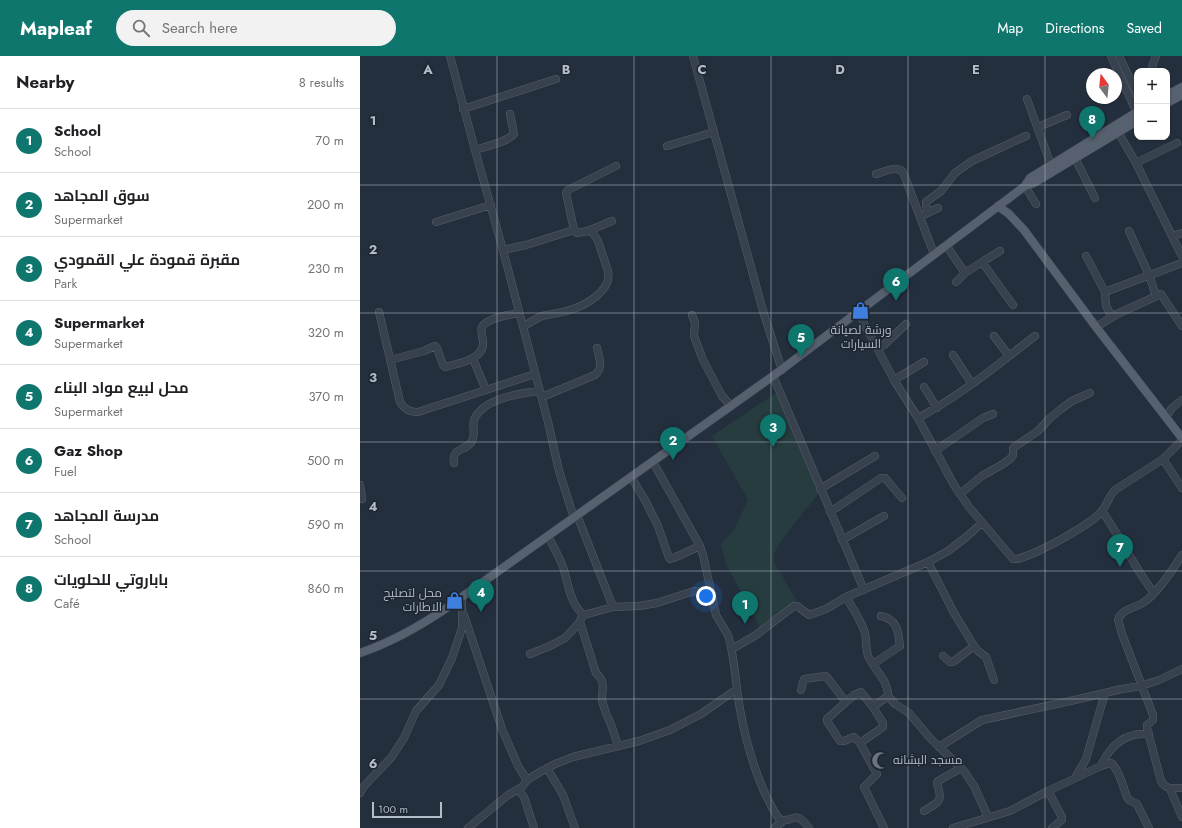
<!DOCTYPE html>
<html lang="en">
<head>
<meta charset="utf-8">
<style>
	body { margin:0; font-family:Jost,Cairo,sans-serif; background:#f2f2f2; color:#202124 }
	.controls { position:absolute; right:12px; top:12px; display:grid; overflow:hidden; border-radius:8px; box-shadow:0 1px 3px #0004 }
	.controls button { width:36px; height:36px; display:grid; place-items:center; padding:0; border:0; border-bottom:1px solid #e0e0e0; background:#fff; color:#202124; font:20px sans-serif }
	.compass { position:absolute; left:726px; top:12px; width:36px; height:36px; border-radius:50%; background:#fff; box-shadow:0 1px 3px #0004; rotate:345deg }
	.scale { position:absolute; left:12px; bottom:10px; width:70px; box-sizing:border-box; padding-left:4px; border:2px solid #b4bcc9; border-top:0; font-size:11px; line-height:14px; white-space:nowrap; color:#b4bcc9; -webkit-text-stroke:3px #1d2633; paint-order:stroke }
	.you { position:absolute; left:346px; top:540px; width:14px; height:14px; margin:-10px; border:3px solid #fff; border-radius:50%; background:#1a73e8; box-shadow:0 0 0 6px #1a73e833 }
	.badge { display:grid; place-items:center; width:26px; height:26px; border-radius:50%; background:#0f766e; color:#fff; font-size:13px; font-weight:700 }
	.pin { position:absolute; translate:-50% -33px; filter:drop-shadow(0 1px 2px #0008) }
	.pin::after { content:''; position:absolute; top:21px; width:14px; height:12px; background:inherit; clip-path:polygon(0 0,100% 0,50% 100%) }
	.list { margin:0; padding:0; list-style:none }
	h2 { display:flex; justify-content:space-between; align-items:center; height:52px; margin:0; padding:0 16px; font-size:17px }
	h2 small { font-size:13px; font-weight:400; color:#757577 }
	.list li { display:grid; grid-template-columns:26px 1fr auto; gap:12px; align-items:center; box-sizing:border-box; height:64px; padding:0 16px; border-top:1px solid #e0e0e0 }
	.list b { display:block; font-size:15px; white-space:nowrap }
	.list p { margin:0; font-size:13px; white-space:nowrap; color:#757577 }
	.list em { font-size:13px; font-style:normal; color:#757577 }
	.icon { flex:none; width:22px; height:22px; fill:none; stroke:currentColor; stroke-width:2; stroke-linecap:round; stroke-linejoin:round }
	.map { position:relative; flex:none; width:822px; height:772px; overflow:hidden }
	header { display:flex; align-items:center; gap:24px; box-sizing:border-box; height:56px; padding:0 20px; background:#0f766e; color:#fff }
	header strong { font-size:19px }
	nav { display:flex; gap:22px; margin-inline-start:auto; font-size:14px }
	.search { width:280px; height:36px; background:#f2f2f2; display:flex; align-items:center; gap:10px; box-sizing:border-box; padding:0 14px; border-radius:22px; color:#757577; font-size:15px }
	main { display:flex }
	aside { flex:1; background:#fff }
	.map>svg:first-child { display:block }
</style>
</head>
<body>
<header>
<strong>Mapleaf</strong>
<div class="search"><svg class="icon" aria-label="search" viewBox="0 0 24 24"><circle cx="10" cy="10" r="6"/><path d="M15 15l6 6"/></svg>Search here</div>
<nav><a>Map</a><a>Directions</a><a>Saved</a></nav>
</header>
<main>
<aside>
<h2>Nearby<small>8 results</small></h2>
<ul class="list">
<li><span class="badge">1</span><div><b>School</b><p>School</p></div><em>70 m</em></li>
<li><span class="badge">2</span><div><b>سوق المجاهد</b><p>Supermarket</p></div><em>200 m</em></li>
<li><span class="badge">3</span><div><b>مقبرة قمودة علي القمودي</b><p>Park</p></div><em>230 m</em></li>
<li><span class="badge">4</span><div><b>Supermarket</b><p>Supermarket</p></div><em>320 m</em></li>
<li><span class="badge">5</span><div><b>محل لبيع مواد البناء</b><p>Supermarket</p></div><em>370 m</em></li>
<li><span class="badge">6</span><div><b>Gaz Shop</b><p>Fuel</p></div><em>500 m</em></li>
<li><span class="badge">7</span><div><b>مدرسة المجاهد</b><p>School</p></div><em>590 m</em></li>
<li><span class="badge">8</span><div><b>باباروتي للحلويات</b><p>Café</p></div><em>860 m</em></li>
</ul>
</aside>
<div class="map">
<svg width="822" height="772" viewBox="0 0 822 772">
	<rect width="100%" height="100%" fill="#242f3e"/>
	<path fill="#263c3f" d="M 416,337 L 460,436 L 429,474 L 415,495 L 414,506 L 437,545 L 400,572 L 365,506 L 361,488 L 375,472 L 388,444 L 352,380 Z"/>
	<g fill="none" stroke-linecap="round" stroke-linejoin="round">
		<defs>
			<path id="minor" d="M 90,0 L 115,94 L 143,194 L 188,366 L 199,415 L 214,462
				M 333,0 L 403,255 L 422,314
				M 751,0 L 777,57
				M 759,0 L 777,38
				M 792,11 L 796,0
				M 667,43 L 691,109
				M 103,53 L 196,23
				M 678,71 L 707,59
				M 758,76 L 776,107 L 812,180 L 822,177
				M 307,90 L 354,76
				M 115,94 C 126,90 146,87 154,78 L 150,58
				M 715,102 L 735,142
				M 776,107 L 817,87
				M 516,118 C 525,116 536,109 543,116 L 574,198
				M 665,130 L 676,148
				M 568,156 L 566,150 L 566,146 L 581,135 L 595,117 L 612,105 L 666,80
				M 565,158 L 578,152
				M 252,165 L 228,175 L 217,177 L 214,174 L 206,137 L 208,134 L 256,110
				M 76,166 L 131,149
				M 769,175 L 789,219 L 796,240
				M 812,180 L 822,200
				M 586,189 L 605,217 L 622,206 L 653,249
				M 143,194 L 166,189 L 214,174
				M 726,200 L 745,236 L 746,250 L 752,261
				M 622,206 L 640,195
				M 596,226 L 605,217
				M 745,236 L 822,207
				M 19,256 L 40,346 C 45,354 50,356 58,356 L 175,318
				M 498,256 L 534,324 L 558,362 L 594,429 L 609,451 L 653,503 C 666,505 734,467 742,455 C 748,447 749,440 755,434 L 803,403
				M 332,259 L 335,267 L 334,280 L 343,304 L 362,340 L 371,350
				M 163,271 C 169,267 175,263 182,260 C 191,258 201,257 210,254 C 226,249 252,235 248,215 L 238,185 L 233,177 L 228,175
				M 736,271 L 757,258 L 801,238 L 822,270
				M 634,280 L 649,300
				M 518,293 L 524,289 L 546,268
				M 593,299 L 612,328
				M 113,303 L 126,334
				M 30,304 L 64,295 L 75,290 L 77,292 L 83,309 L 85,311 C 97,308 125,303 123,286 C 123,281 120,275 122,271 C 128,261 150,259 159,257
				M 413,320 L 504,534
				M 534,324 L 564,306
				M 564,331 L 577,352
				M 182,341 L 235,319 C 244,311 239,302 237,292
				M 806,361 L 812,352 L 822,344
				M 558,362 C 600,340 637,309 675,280
				M 822,384 L 803,403 L 822,432
				M 575,395 L 623,362 L 633,358
				M 293,406 L 340,490 L 343,499 L 356,559 L 368,579 L 370,586 C 375,608 376,631 380,653 C 386,688 399,733 419,763 C 433,769 434,751 449,772
				M 94,407 C 91,391 106,396 112,385 C 116,378 112,372 114,364 C 122,343 161,337 180,335
				M 271,421 L 285,444 L 298,470 L 309,502 L 310,503 L 316,501 L 340,490
				M 0,429 L 2,443
				M 460,433 L 515,400
				M 600,438 L 622,420 L 643,408 L 651,402 L 653,399 L 653,392 L 678,375 L 689,363 L 701,353 L 712,345 L 730,337
				M 742,455 C 761,482 774,511 794,537
				M 470,456 L 521,422 L 525,422 L 542,442
				M 217,459 L 253,551
				M 188,480 C 193,490 199,500 203,511 C 208,526 210,549 224,559 L 253,551 L 279,550 L 297,547 L 334,535 L 351,537
				M 482,484 L 524,460
				M 822,499 C 813,513 796,540 781,548 C 773,552 762,554 758,563 L 762,578 L 793,659 L 793,664 L 787,669 L 787,672 L 801,725 C 806,734 813,732 822,732
				M 568,506 L 594,557 L 614,590 L 618,595 L 626,601 L 634,624
				M 486,541 C 493,553 501,564 505,577 C 507,585 505,594 509,602 C 515,614 529,626 528,640 L 535,648 L 549,657 L 570,682 L 604,715 L 614,730 L 628,761
				M 104,559 L 142,673 L 158,710 L 167,724
				M 224,559 L 221,562 L 220,566 L 236,617 C 246,626 242,631 242,643 C 243,651 246,657 249,664 C 253,672 255,682 258,690
				M 372,593 L 396,579 L 434,550 L 437,550 L 449,559 L 466,553 L 486,541 L 568,506 L 588,495 L 605,482 L 622,467
				M 170,598 L 190,590 L 205,582 L 220,566
				M 583,600 L 590,606 L 593,606 L 614,590
				M 513,608 L 540,590 C 538,575 538,564 521,560
				M 441,634 L 444,623 L 466,620 L 486,646 L 467,663 L 467,665 L 480,685 L 484,685 L 494,681 L 500,687
				M 486,646 L 494,639 L 501,636 L 513,651
				M 579,691 L 622,664 L 706,646 L 762,633 L 781,630 L 799,624 L 822,613
				M 741,710 C 750,690 765,676 789,678
				M 187,712 L 203,739 L 215,772
				M 715,722 L 726,703 L 745,637
				M 810,733 L 822,761
				M 158,734 L 164,741 L 174,772
				M 688,735 L 702,761 L 702,764 L 692,772
				M 0,737 L 4,730 L 31,702 L 44,682 L 56,655 L 79,629 L 92,602 L 102,572 L 102,541
				M 564,755 C 580,745 583,746 577,727 L 578,725 L 601,712
				M 108,772 L 148,739 L 162,731 L 167,724 L 180,716 L 195,708 L 213,701 L 279,685 L 310,674 L 341,658 L 377,633
				M 414,772 L 425,764
				M 524,772 L 504,731 L 517,718 L 500,687 L 523,671 L 523,667 L 513,651 L 528,640
				M 593,772 L 650,755 L 688,735 L 741,710 L 751,707 C 759,713 763,731 767,741 L 769,744 L 777,748 L 789,772"/>
			<path id="major" d="M 807,39 L 822,31
				M 807,47 L 822,39
				M 665,130 L 674,127 L 777,65
				M 638,150 L 649,158 L 664,174 L 736,271 L 822,382
				M 0,597 C 32,586 57,572 85,553 L 413,320 L 665,130 L 670,122 L 777,56"/>
		</defs>
		<use href="#minor" stroke="#565f6c" stroke-width="8"/>
		<use href="#major" stroke="#414a57" stroke-width="9"/>
		<use href="#minor" stroke="#38414e" stroke-width="7"/>
		<use href="#major" stroke="#56606e" stroke-width="8"/>
	</g>
	<path fill="none" stroke="#b4bcc9" stroke-width="1" stroke-opacity="0.55" d="M 137,0 L 137,772M 274,0 L 274,772M 411,0 L 411,772M 548,0 L 548,772M 685,0 L 685,772M 0,129 L 822,129M 0,257 L 822,257M 0,386 L 822,386M 0,515 L 822,515M 0,643 L 822,643"/>
	<defs>
		<symbol id="shop-bare" viewBox="-9 -9 18 18"><path d="M-5-2.5h2.3a2.7 3.5 0 0 1 5.4 0H5L5.5 6h-11ZM-1.5-2.5h3a1.5 2.3 0 0 0-3 0Z" fill="#3f7fe0" stroke="#1d2633" stroke-width="2.5" paint-order="stroke"/></symbol>
		<symbol id="mosque-bare" viewBox="-9 -9 18 18"><path d="M3.5-4.9A6 6 0 1 0 3.5 4.9A5 5 0 1 1 3.5-4.9Z" fill="#6b7280" stroke="#1d2633" stroke-width="2.5" paint-order="stroke"/></symbol>
	</defs>
	<g fill-rule="evenodd">
		<use href="#shop-bare" x="488" y="242" width="25" height="25"/>
		<use href="#shop-bare" x="82" y="532" width="25" height="25"/>
		<use href="#mosque-bare" x="508" y="692" width="25" height="25"/>
	</g>
	<g text-anchor="middle" stroke-width="3" stroke-linejoin="round" paint-order="stroke">
		<g font-size="12" fill="#b4bcc9" stroke="#1d2633">
			<text x="501" y="278">ورشة لصيانة<tspan x="501" dy="14">السيارات</tspan></text>
			<text x="82" y="541" text-anchor="end">محل لتصليح<tspan x="82" dy="14">الاطارات</tspan></text>
			<text x="533" y="708" text-anchor="start">مسجد البشانه</text>
		</g>
	</g>
	<g font-size="13" text-anchor="middle" font-weight="bold" fill="#b4bcc9" stroke="#1d2633" stroke-width="3" stroke-linejoin="round" paint-order="stroke">
		<text x="68" y="18">A</text>
		<text x="206" y="18">B</text>
		<text x="342" y="18">C</text>
		<text x="480" y="18">D</text>
		<text x="616" y="18">E</text>
		<text x="13" y="69">1</text>
		<text x="13" y="198">2</text>
		<text x="13" y="326">3</text>
		<text x="13" y="455">4</text>
		<text x="13" y="584">5</text>
		<text x="13" y="712">6</text>
	</g>
</svg>
<div class="controls">
<button>+</button>
<button>−</button>
</div>
<svg class="compass" viewBox="-18 -18 36 36"><path d="M0-13l5 13h-10z" fill="#e53935"/><path d="M0 13l5-13h-10z" fill="#757577"/></svg>
<div class="scale">100 m</div>
<div class="you"></div>
<div class="pin badge" style="left:385px;top:568px">1</div>
<div class="pin badge" style="left:313px;top:404px">2</div>
<div class="pin badge" style="left:413px;top:391px">3</div>
<div class="pin badge" style="left:121px;top:556px">4</div>
<div class="pin badge" style="left:441px;top:301px">5</div>
<div class="pin badge" style="left:536px;top:245px">6</div>
<div class="pin badge" style="left:760px;top:511px">7</div>
<div class="pin badge" style="left:732px;top:83px">8</div>
</div>
</main>
</body>
</html>
